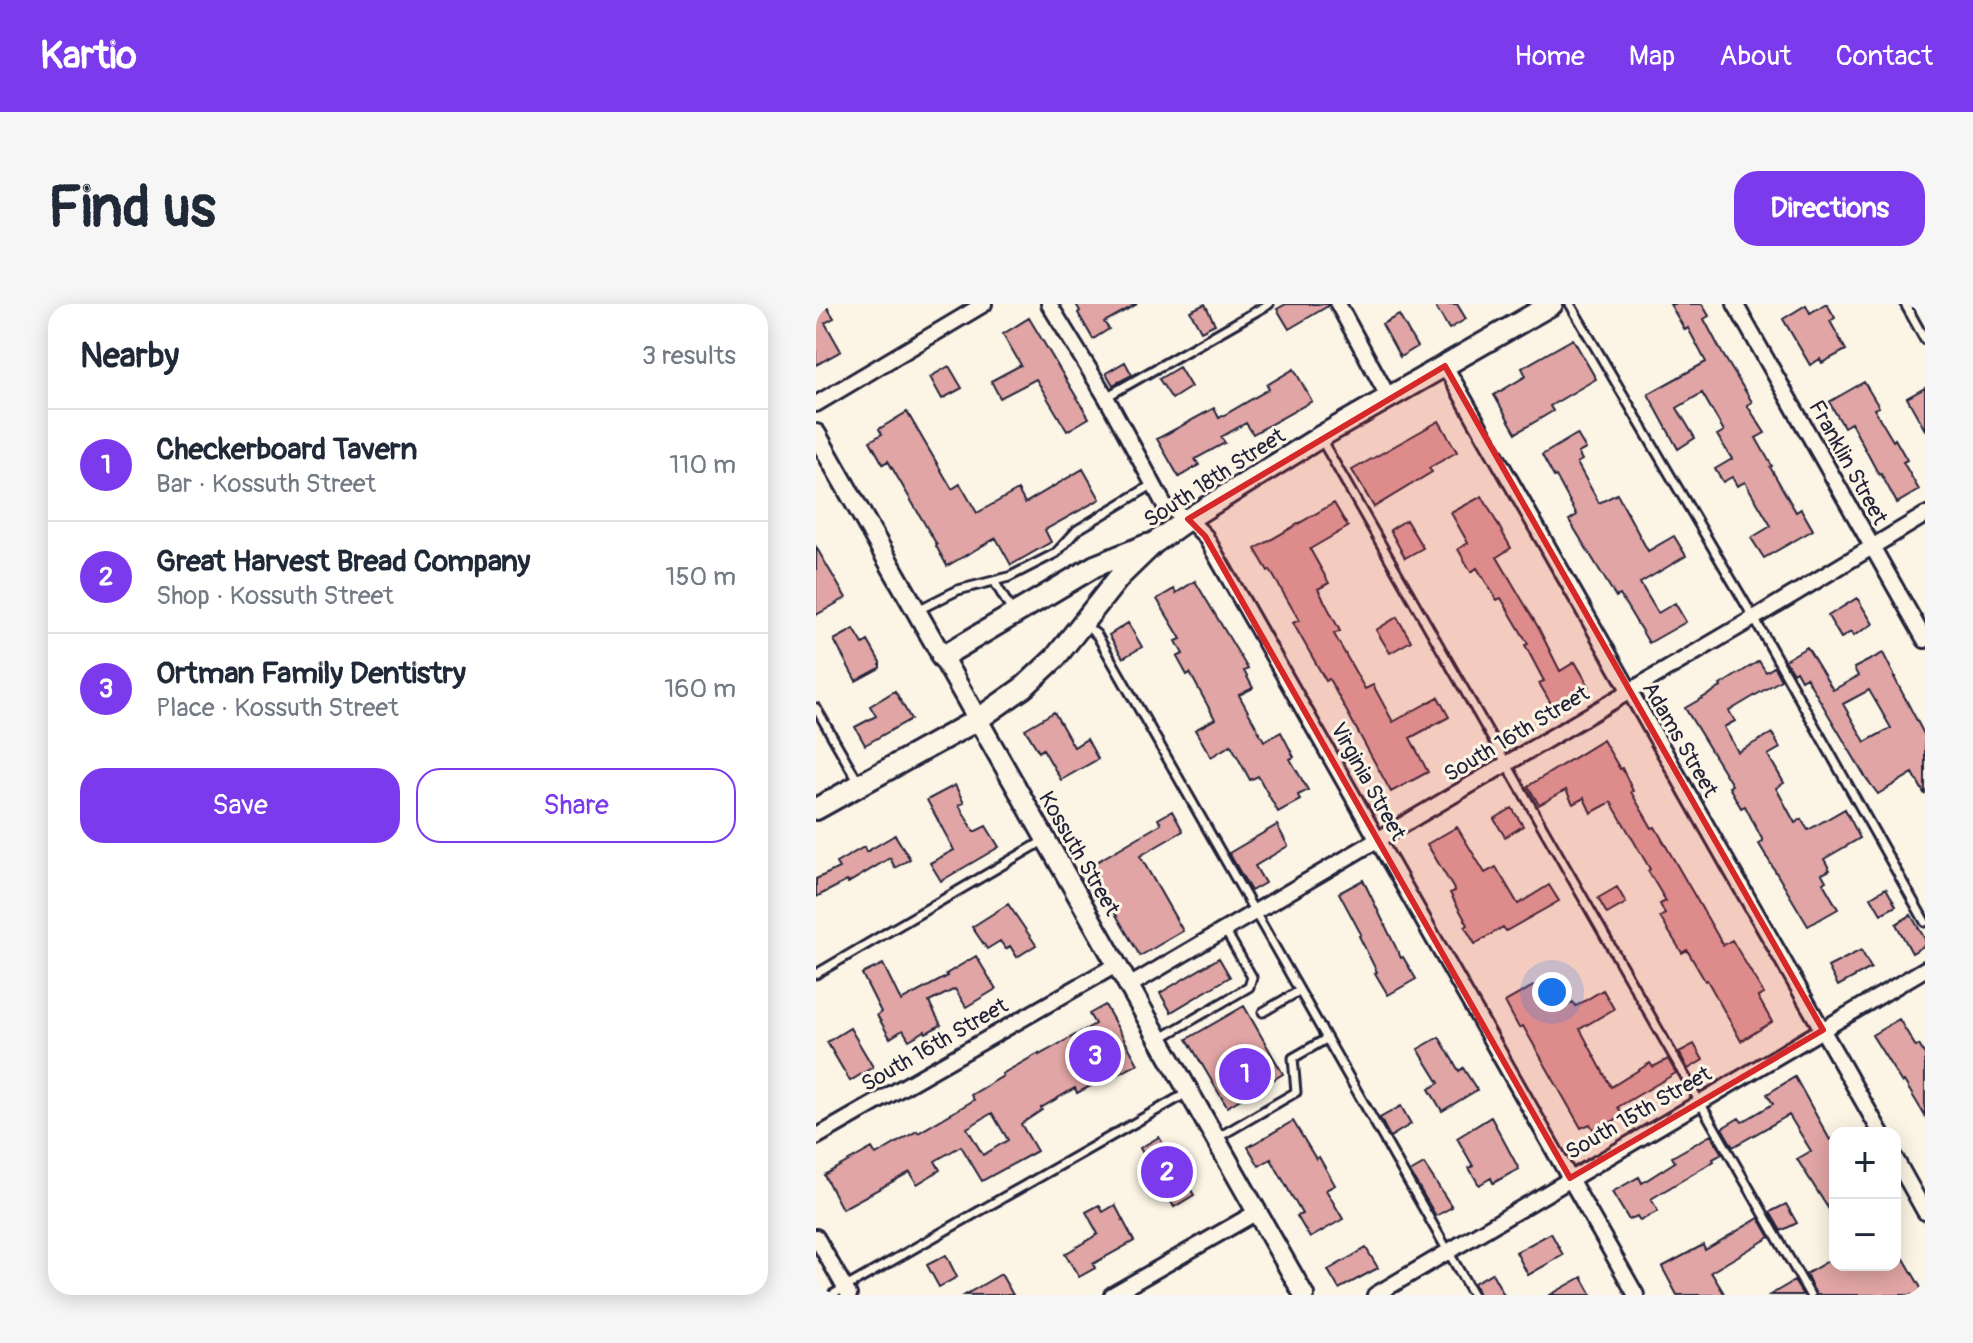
<!DOCTYPE html>
<html lang="en">
<head>
<meta charset="utf-8">
<style>
	body { margin:0; font-family:Pangolin,sans-serif; background:#f6f6f7; color:#1f2937 }
	.controls { position:absolute; right:24px; bottom:24px; display:grid; overflow:hidden; border-radius:16px; box-shadow:0 4px 20px #0003 }
	.controls button { width:72px; height:72px; display:grid; place-items:center; padding:0; border:0; border-bottom:2px solid #e0e1e3; background:#fff; color:#1f2937; font:40px sans-serif }
	.you { position:absolute; left:736px; top:688px; width:28px; height:28px; margin:-20px; border:6px solid #fff; border-radius:50%; background:#1a73e8; box-shadow:0 0 0 12px #1a73e833 }
	.badge { display:grid; place-items:center; width:52px; height:52px; border-radius:50%; background:#7c3aed; color:#fff; font-size:26px; font-weight:700 }
	.pin { position:absolute; translate:-50% -50%; border:4px solid #fff; box-shadow:0 2px 8px #0006 }
	.list { margin:0; padding:0; list-style:none }
	h2 { display:flex; justify-content:space-between; align-items:center; height:104px; margin:0; padding:0 32px; font-size:34px }
	h2 small { font-size:26px; font-weight:400; color:#747a83 }
	.list li { display:grid; grid-template-columns:52px 1fr auto; gap:24px; align-items:center; box-sizing:border-box; height:112px; padding:0 32px; border-top:2px solid #e0e1e3 }
	.list b { display:block; font-size:30px; white-space:nowrap }
	.list p { margin:0; font-size:26px; white-space:nowrap; color:#747a83 }
	.list em { font-size:26px; font-style:normal; color:#747a83 }
	.actions { display:flex; gap:16px; padding:24px 32px }
	.actions a { flex:1; padding:18px 0; border:2px solid #7c3aed; border-radius:24px; text-align:center; font-size:28px; color:#7c3aed }
	.actions .main { background:#7c3aed; color:#fff }
	.map { position:relative; flex:none; width:1109px; height:991px; overflow:hidden; border-radius:24px }
	header { display:flex; align-items:center; gap:48px; box-sizing:border-box; height:112px; padding:0 40px; background:#7c3aed; color:#fff }
	header strong { font-size:38px }
	nav { display:flex; gap:44px; margin-inline-start:auto; font-size:28px }
	.intro { display:flex; align-items:center; justify-content:space-between; box-sizing:border-box; height:192px; padding:0 48px }
	h1 { margin:0; font-size:56px }
	.button { padding:20px 36px; border-radius:24px; background:#7c3aed; color:#fff; font-size:28px; font-weight:700 }
	main { display:flex; gap:48px; padding:0 48px }
	aside { flex:1; background:#fff; border-radius:24px; box-shadow:0 4px 20px #0003 }
	.map>svg:first-child { display:block }
</style>
</head>
<body>
<header>
<strong>Kartio</strong>
<nav><a>Home</a><a>Map</a><a>About</a><a>Contact</a></nav>
</header>
<div class="intro"><h1>Find us</h1><a class="button">Directions</a></div>
<main>
<aside>
<h2>Nearby<small>3 results</small></h2>
<ul class="list">
<li><span class="badge">1</span><div><b>Checkerboard Tavern</b><p>Bar · Kossuth Street</p></div><em>110 m</em></li>
<li><span class="badge">2</span><div><b>Great Harvest Bread Company</b><p>Shop · Kossuth Street</p></div><em>150 m</em></li>
<li><span class="badge">3</span><div><b>Ortman Family Dentistry</b><p>Place · Kossuth Street</p></div><em>160 m</em></li>
</ul>
<div class="actions"><a class="main">Save</a><a>Share</a></div>
</aside>
<div class="map">
<svg width="1109" height="991" viewBox="0 0 1109 991">
	<rect width="100%" height="100%" fill="#fcf5e5"/>
	<filter id="ink" filterUnits="userSpaceOnUse"><feTurbulence type="fractalNoise" baseFrequency=".0125" numOctaves="2"/><feDisplacementMap in="SourceGraphic" scale="16" xChannelSelector="R" yChannelSelector="G"/><feConvolveMatrix kernelMatrix="1 2 1 2 8 2 1 2 1" color-interpolation-filters="sRGB"/></filter>
	<g filter="url(#ink)">
		<path fill="#e0a5a4" stroke="#22223b" stroke-width="2" fill-rule="evenodd" d="M 0,0 L 9,0 L 18,14 L 9,19 L 25,47 L 0,61 Z
			M 260,0 L 321,0 L 288,18 L 293,25 L 277,35 L 262,9 L 264,7 Z
			M 389,0 L 399,20 L 385,27 L 374,7 Z
			M 470,0 L 512,0 L 512,2 L 473,25 L 461,5 Z
			M 618,0 L 641,0 L 650,15 L 633,25 Z
			M 854,0 L 886,0 L 893,12 L 888,15 L 906,49 L 936,98 L 931,101 L 949,129 L 940,134 L 956,162 L 954,163 L 980,208 L 985,205 L 997,226 L 948,254 L 935,234 L 955,222 L 929,178 L 921,182 L 916,173 L 907,178 L 899,165 L 916,155 L 901,131 L 908,127 L 886,89 L 861,104 L 879,134 L 862,145 L 832,90 L 890,58 L 872,24 L 869,26 Z
			M 1009,0 L 1011,0 L 1019,14 L 1014,17 L 1030,46 L 1006,59 L 1004,55 L 994,61 L 967,15 L 990,1 L 994,9 Z
			M 583,11 L 601,43 L 584,53 L 566,20 Z
			M 213,14 L 273,114 L 251,127 L 220,75 L 184,94 L 175,77 L 205,61 L 187,30 Z
			M 757,35 L 780,75 L 734,102 L 737,107 L 700,129 L 678,91 L 710,72 L 706,64 Z
			M 309,58 L 316,71 L 297,81 L 290,69 Z
			M 133,62 L 146,84 L 126,95 L 114,73 Z
			M 363,63 L 375,83 L 356,95 L 343,75 Z
			M 478,65 L 496,97 L 437,130 L 430,119 L 405,133 L 409,139 L 379,155 L 383,161 L 363,173 L 341,135 L 398,104 L 403,114 L 453,85 L 451,81 Z
			M 1048,78 L 1063,103 L 1058,105 L 1077,137 L 1079,135 L 1091,156 L 1087,158 L 1103,186 L 1081,199 L 1065,170 L 1063,171 L 1035,119 L 1028,123 L 1013,98 Z
			M 1109,84 L 1109,126 L 1091,94 Z
			M 91,108 L 136,185 L 144,180 L 161,209 L 202,186 L 209,199 L 267,165 L 284,195 L 229,226 L 235,238 L 195,261 L 180,234 L 131,262 L 120,242 L 121,241 L 72,157 L 67,160 L 54,137 L 66,130 L 63,125 Z
			M 623,117 L 641,148 L 613,164 L 616,168 L 558,203 L 536,166 Z
			M 761,130 L 770,145 L 762,149 L 766,156 L 761,159 L 783,199 L 801,190 L 832,247 L 858,232 L 870,252 L 824,279 L 842,309 L 859,299 L 870,318 L 833,339 L 804,291 L 800,293 L 753,216 L 761,211 L 740,172 L 738,173 L 726,151 Z
			M 666,192 L 695,244 L 681,253 L 722,323 L 744,367 L 759,358 L 773,382 L 737,403 L 723,379 L 728,377 L 709,341 L 712,340 L 685,294 L 681,296 L 661,264 L 655,268 L 642,245 L 652,239 L 635,209 Z
			M 518,199 L 532,223 L 494,245 L 513,279 L 502,285 L 524,327 L 518,330 L 549,385 L 557,381 L 577,418 L 622,393 L 633,413 L 594,434 L 612,468 L 575,488 L 513,375 L 510,377 L 477,319 L 483,316 L 454,266 L 452,267 L 439,245 Z
			M 590,216 L 607,244 L 589,254 L 574,226 Z
			M 0,243 L 30,294 L 0,311 Z
			M 379,277 L 432,365 L 428,367 L 437,384 L 423,391 L 448,437 L 465,428 L 478,453 L 474,455 L 492,486 L 482,491 L 484,496 L 462,508 L 442,472 L 434,476 L 415,441 L 395,453 L 379,426 L 399,415 L 374,369 L 371,371 L 361,353 L 367,350 L 360,337 L 365,335 L 341,295 L 358,285 L 360,289 Z
			M 1041,294 L 1057,320 L 1037,332 L 1035,328 L 1025,334 L 1012,312 Z
			M 581,313 L 595,337 L 574,349 L 560,326 Z
			M 312,319 L 326,343 L 307,354 L 293,331 Z
			M 38,325 L 47,340 L 52,337 L 64,358 L 64,364 L 40,377 L 18,336 Z
			M 991,343 L 1017,386 L 1042,372 L 1038,364 L 1067,349 L 1079,373 L 1078,373 L 1109,432 L 1109,491 L 1097,469 L 1062,490 L 1050,474 L 990,373 L 985,376 L 980,367 L 977,369 L 969,356 ZM 1053,386 L 1075,424 L 1049,438 L 1027,400 Z
			M 943,357 L 950,368 L 958,363 L 965,376 L 913,407 L 919,417 L 908,423 L 922,448 L 956,429 L 964,444 L 952,451 L 968,479 L 960,484 L 979,519 L 985,515 L 992,526 L 1029,505 L 1044,534 L 1008,555 L 1014,566 L 1006,570 L 1010,577 L 1007,579 L 1022,605 L 992,622 L 943,540 L 947,537 L 929,502 L 925,504 L 913,483 L 916,481 L 869,404 L 905,383 L 904,381 Z
			M 79,387 L 95,415 L 49,441 L 39,423 L 60,412 L 54,402 Z
			M 238,408 L 258,443 L 271,435 L 282,455 L 245,476 L 227,445 L 223,448 L 209,425 Z
			M 787,436 L 804,465 L 806,464 L 817,487 L 815,488 L 836,524 L 839,523 L 907,641 L 916,636 L 948,690 L 942,693 L 956,718 L 925,737 L 891,676 L 889,677 L 871,646 L 866,649 L 844,613 L 849,610 L 844,600 L 850,597 L 832,567 L 834,565 L 795,498 L 775,509 L 768,494 L 757,500 L 750,486 L 723,501 L 712,482 Z
			M 139,481 L 148,499 L 143,501 L 158,528 L 170,522 L 183,543 L 125,577 L 114,559 L 138,546 L 111,496 Z
			M 696,504 L 707,522 L 689,533 L 678,515 Z
			M 356,507 L 367,527 L 324,552 L 367,627 L 324,652 L 272,563 L 345,520 L 342,515 Z
			M 461,521 L 472,542 L 439,562 L 449,579 L 435,587 L 413,549 Z
			M 641,523 L 669,569 L 680,563 L 702,600 L 733,581 L 743,597 L 690,627 L 687,623 L 659,640 L 649,623 L 652,621 L 634,589 L 639,587 L 611,540 Z
			M 79,531 L 94,555 L 79,564 L 74,554 L 32,579 L 31,577 L 0,593 L 0,575 L 23,564 L 20,559 L 48,543 L 50,548 Z
			M 547,576 L 585,654 L 587,653 L 600,675 L 572,691 L 559,669 L 561,668 L 543,632 L 545,630 L 523,589 Z
			M 801,583 L 810,599 L 791,610 L 782,594 Z
			M 1070,584 L 1080,602 L 1065,610 L 1055,593 Z
			M 192,600 L 220,641 L 201,653 L 194,642 L 190,645 L 184,637 L 171,645 L 156,623 Z
			M 1095,611 L 1109,635 L 1109,641 L 1096,649 L 1080,620 Z
			M 1045,646 L 1055,664 L 1022,682 L 1012,663 Z
			M 160,652 L 180,685 L 150,703 L 139,685 L 113,698 L 125,721 L 110,729 L 109,727 L 93,736 L 87,726 L 74,734 L 61,711 L 65,708 L 46,670 L 67,660 L 85,697 L 132,672 L 130,670 Z
			M 403,654 L 414,673 L 355,708 L 344,689 Z
			M 735,672 L 752,701 L 757,698 L 760,702 L 787,686 L 798,705 L 764,725 L 795,783 L 834,759 L 837,763 L 852,755 L 860,769 L 802,803 L 807,812 L 778,827 L 774,820 L 765,824 L 707,722 L 703,724 L 689,698 Z
			M 289,701 L 322,760 L 299,772 L 298,770 L 261,789 L 259,784 L 225,804 L 226,806 L 205,820 L 221,847 L 166,877 L 145,842 L 119,857 L 124,866 L 101,880 L 94,868 L 26,905 L 8,871 L 56,844 L 60,851 L 101,827 L 102,829 L 158,796 L 155,791 L 187,772 L 186,770 L 223,749 L 223,751 L 279,720 L 273,710 ZM 176,809 L 192,836 L 167,851 L 151,824 Z
			M 428,702 L 467,770 L 411,803 L 371,735 Z
			M 1083,715 L 1100,743 L 1103,741 L 1109,751 L 1109,812 L 1088,777 L 1086,779 L 1056,731 Z
			M 34,724 L 57,763 L 34,777 L 11,738 Z
			M 623,733 L 643,767 L 647,764 L 661,786 L 626,807 L 613,785 L 623,779 L 602,745 Z
			M 878,740 L 887,756 L 872,765 L 863,748 Z
			M 979,773 L 1014,836 L 1019,833 L 1019,915 L 981,855 L 995,847 L 973,811 L 917,843 L 906,824 L 923,814 L 926,818 L 957,800 L 951,790 Z
			M 585,802 L 595,820 L 574,833 L 564,814 Z
			M 675,813 L 703,865 L 677,879 L 675,874 L 663,881 L 653,864 L 657,862 L 641,834 Z
			M 477,817 L 500,855 L 503,853 L 519,881 L 510,886 L 527,915 L 494,934 L 481,912 L 486,910 L 455,855 L 443,862 L 432,843 Z
			M 895,831 L 906,850 L 897,855 L 898,857 L 835,895 L 842,907 L 824,917 L 821,912 L 813,916 L 796,888 L 823,873 L 826,879 L 859,858 L 856,853 Z
			M 343,833 L 378,891 L 358,903 L 324,844 Z
			M 608,860 L 636,903 L 620,912 L 594,868 Z
			M 970,900 L 981,919 L 965,927 L 954,908 Z
			M 283,901 L 287,908 L 299,901 L 318,937 L 277,960 L 279,964 L 263,973 L 249,950 L 282,930 L 270,908 Z
			M 943,914 L 954,933 L 895,968 L 909,991 L 861,991 L 846,963 L 887,941 L 889,946 Z
			M 735,929 L 747,951 L 712,971 L 700,948 Z
			M 1079,939 L 1109,991 L 1000,991 L 990,970 L 1019,953 L 1019,961 L 1079,961 Z
			M 550,944 L 562,964 L 523,985 L 512,966 Z
			M 130,951 L 141,973 L 123,983 L 111,961 Z
			M 676,969 L 688,991 L 663,991 L 658,979 Z
			M 185,970 L 197,991 L 149,991 Z
			M 766,973 L 776,991 L 734,991 Z
			M 978,977 L 987,991 L 954,991 Z"/>
		<g fill="none" stroke-linecap="round" stroke-linejoin="round">
			<defs>
				<path id="service" d="M 754,0 L 946,328 L 1109,618
					M 1089,0 L 1109,36
					M 290,93 L 453,0
					M 505,135 L 994,991
					M 178,277 L 197,309
					M 102,306 L 142,286 L 193,273 L 240,249 L 261,226 L 336,181
					M 267,319 L 281,331 L 657,991
					M 0,404 L 43,479
					M 0,670 L 229,536
					M 447,708 L 483,687
					M 345,734 L 433,683 L 436,673 L 409,626
					M 401,834 L 480,788 L 477,754 L 510,735
					M 16,991 L 371,789"/>
				<path id="minor" d="M 233,0 L 290,93 L 349,202 L 372,215 L 389,232 L 820,991
					M 522,0 L 573,94
					M 919,0 L 1109,336
					M 629,62 L 1065,829
					M 0,100 L 168,0
					M 313,682 L 938,314 L 1109,211
					M 0,833 L 300,661
					M 1079,854 L 1109,908
					M 0,933 L 33,991
					M 296,991 L 441,908
					M 559,991 L 1109,665"/>
				<path id="tertiary" d="M 0,130 L 488,991"/>
				<path id="secondary" d="M 126,353 L 279,262 L 331,241
					M 0,505 L 161,416 L 208,383 L 239,354 L 304,272 L 338,239 L 372,215 L 504,133 L 736,0"/>
			</defs>
			<use href="#service" stroke="#22223b" stroke-width="13"/>
			<use href="#minor" stroke="#22223b" stroke-width="20"/>
			<use href="#tertiary" stroke="#22223b" stroke-width="24"/>
			<use href="#secondary" stroke="#22223b" stroke-width="26"/>
			<use href="#service" stroke="#fcf5e5" stroke-width="7"/>
			<use href="#minor" stroke="#fcf5e5" stroke-width="14"/>
			<use href="#tertiary" stroke="#fcf5e5" stroke-width="18"/>
			<use href="#secondary" stroke="#fcf5e5" stroke-width="20"/>
		</g>
	</g>
	<path fill="#d62828" fill-opacity="0.2" stroke="#d62828" stroke-width="6" stroke-linejoin="round" d="M 629,62 L 1007,726 L 754,874 L 389,232 L 372,215 Z"/>
	<g text-anchor="middle" stroke-width="6" stroke-linejoin="round" paint-order="stroke">
		<g font-size="22" fill="#22223b" stroke="#fcf5e5">
			<text transform="translate(1033 158) rotate(61)" y="8">Franklin Street</text>
			<text transform="translate(398 173) rotate(-33)" y="8">South 18th Street</text>
			<text transform="translate(700 429) rotate(-31)" y="8">South 16th Street</text>
			<text transform="translate(865 435) rotate(60)" y="8">Adams Street</text>
			<text transform="translate(553 477) rotate(61)" y="8">Virginia Street</text>
			<text transform="translate(264 549) rotate(60)" y="8">Kossuth Street</text>
			<text transform="translate(118 740) rotate(-30)" y="8">South 16th Street</text>
			<text transform="translate(822 808) rotate(-30)" y="8">South 15th Street</text>
		</g>
	</g>
</svg>
<div class="controls">
<button>+</button>
<button>−</button>
</div>
<div class="you"></div>
<div class="pin badge" style="left:429px;top:770px">1</div>
<div class="pin badge" style="left:351px;top:868px">2</div>
<div class="pin badge" style="left:279px;top:752px">3</div>
</div>
</main>
</body>
</html>
